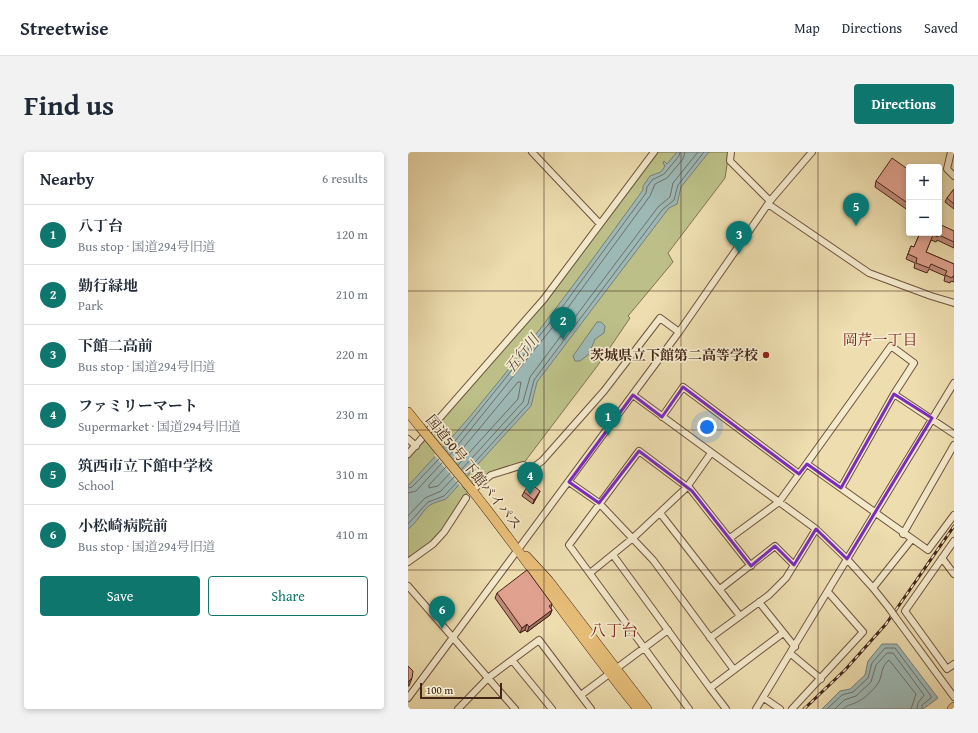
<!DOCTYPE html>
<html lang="en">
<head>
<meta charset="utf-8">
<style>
	body { margin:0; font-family:"Gentium Book Plus","Noto Serif JP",serif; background:#f2f2f3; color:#1f2937 }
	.controls { position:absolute; right:12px; top:12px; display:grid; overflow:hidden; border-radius:4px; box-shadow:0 2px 6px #0003 }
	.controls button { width:36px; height:36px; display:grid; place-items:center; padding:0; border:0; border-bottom:1px solid #e0e1e3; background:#fff; color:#1f2937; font:20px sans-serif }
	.scale { position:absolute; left:12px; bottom:10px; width:82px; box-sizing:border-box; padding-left:4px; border:2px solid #44251a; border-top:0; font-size:11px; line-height:14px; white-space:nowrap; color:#44251a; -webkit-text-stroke:3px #f3e9cb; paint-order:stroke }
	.you { position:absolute; left:299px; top:275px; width:14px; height:14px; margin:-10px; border:3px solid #fff; border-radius:50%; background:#1a73e8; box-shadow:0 0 0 6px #1a73e833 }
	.badge { display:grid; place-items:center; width:26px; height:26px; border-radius:50%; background:#0f766e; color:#fff; font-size:13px; font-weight:700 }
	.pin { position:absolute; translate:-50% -33px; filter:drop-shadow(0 1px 2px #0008) }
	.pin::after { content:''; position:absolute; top:21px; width:14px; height:12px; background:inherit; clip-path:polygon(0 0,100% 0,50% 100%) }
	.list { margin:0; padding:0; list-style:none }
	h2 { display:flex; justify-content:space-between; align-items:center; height:52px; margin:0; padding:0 16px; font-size:17px }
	h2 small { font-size:13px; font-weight:400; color:#747a83 }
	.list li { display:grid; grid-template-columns:26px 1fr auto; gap:12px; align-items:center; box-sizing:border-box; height:60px; padding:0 16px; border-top:1px solid #e0e1e3 }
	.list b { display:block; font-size:15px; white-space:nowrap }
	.list p { margin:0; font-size:13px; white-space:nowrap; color:#747a83 }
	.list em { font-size:13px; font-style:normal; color:#747a83 }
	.actions { display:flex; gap:8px; padding:12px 16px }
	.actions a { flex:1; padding:9px 0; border:1px solid #0f766e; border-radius:4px; text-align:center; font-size:14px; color:#0f766e }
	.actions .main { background:#0f766e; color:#fff }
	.map { position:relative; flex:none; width:546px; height:557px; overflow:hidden; border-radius:4px }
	header { display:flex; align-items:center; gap:24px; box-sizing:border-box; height:56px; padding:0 20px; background:#fff; border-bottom:1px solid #e0e1e3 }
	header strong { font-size:19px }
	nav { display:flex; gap:22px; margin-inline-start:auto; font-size:14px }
	.intro { display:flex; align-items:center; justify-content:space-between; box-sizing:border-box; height:96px; padding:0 24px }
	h1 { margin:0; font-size:28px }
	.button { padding:10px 18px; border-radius:4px; background:#0f766e; color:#fff; font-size:14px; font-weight:700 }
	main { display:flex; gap:24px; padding:0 24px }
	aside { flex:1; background:#fff; border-radius:4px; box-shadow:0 2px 6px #0003 }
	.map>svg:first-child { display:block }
</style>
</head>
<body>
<header>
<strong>Streetwise</strong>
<nav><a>Map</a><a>Directions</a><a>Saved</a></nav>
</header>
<div class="intro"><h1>Find us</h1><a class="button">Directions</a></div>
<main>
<aside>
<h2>Nearby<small>6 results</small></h2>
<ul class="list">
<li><span class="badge">1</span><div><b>八丁台</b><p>Bus stop · 国道294号旧道</p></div><em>120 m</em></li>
<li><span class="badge">2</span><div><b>勤行緑地</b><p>Park</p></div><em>210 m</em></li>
<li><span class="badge">3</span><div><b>下館二高前</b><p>Bus stop · 国道294号旧道</p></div><em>220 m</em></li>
<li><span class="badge">4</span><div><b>ファミリーマート</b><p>Supermarket · 国道294号旧道</p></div><em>230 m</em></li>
<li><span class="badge">5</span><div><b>筑西市立下館中学校</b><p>School</p></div><em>310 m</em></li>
<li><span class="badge">6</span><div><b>小松崎病院前</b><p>Bus stop · 国道294号旧道</p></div><em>410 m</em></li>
</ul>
<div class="actions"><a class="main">Save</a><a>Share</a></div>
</aside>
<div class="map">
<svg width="546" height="557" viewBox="0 0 546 557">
	<rect width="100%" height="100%" fill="#edddaf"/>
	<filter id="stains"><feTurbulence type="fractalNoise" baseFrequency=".005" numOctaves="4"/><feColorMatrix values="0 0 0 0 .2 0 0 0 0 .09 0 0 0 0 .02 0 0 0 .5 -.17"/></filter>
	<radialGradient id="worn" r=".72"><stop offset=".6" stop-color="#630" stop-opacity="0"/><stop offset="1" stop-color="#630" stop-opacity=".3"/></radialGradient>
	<path fill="#bcc088" stroke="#807251" d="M 250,0 L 321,0 L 317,26 L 260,101 L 265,110 L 220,164 L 222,166 L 190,213 L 115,312 L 82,320 L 55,345 L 34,379 L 25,389 L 0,407 L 0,307 L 84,210 Z"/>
	<path fill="#9db9b6" stroke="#797e78" d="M 269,0 L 301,0 L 273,35 L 269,52 L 261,56 L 257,61 L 129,230 L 123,254 L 38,347 C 33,349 27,350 22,353 C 13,360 9,371 0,377 L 0,334 C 86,243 161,140 235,38 L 235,34 L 242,24 L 253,20 L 257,14 L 255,11 L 256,9 L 259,12 Z
		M 189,170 L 193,170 L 197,174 L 196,181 L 187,187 L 181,202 L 172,209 L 167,209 L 165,204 Z
		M 474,492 L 489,492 L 530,546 L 515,557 L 414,557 L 432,539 L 442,537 L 457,523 L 460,509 Z"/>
	<path fill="#edddaf" d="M 33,296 L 59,328 L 53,335 L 26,303 Z"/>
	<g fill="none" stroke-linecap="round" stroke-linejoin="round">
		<path stroke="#706f68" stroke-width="1" d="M 39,299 L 152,158 L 238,41 L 239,35 L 244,28 L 256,22 L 271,4 L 272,0
			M 42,303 L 156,161 L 242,44 L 247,32 L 259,26 L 275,7 L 277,0
			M 46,307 L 110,230 L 113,230 L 110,247 L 50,313
			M 38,315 L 21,333 L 21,336 L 30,334 L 42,321
			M 54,317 L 115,250 L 122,225 L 250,55 L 262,45 L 265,31 L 290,0
			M 57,321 L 120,252 L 126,228 L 254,58 L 266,48 L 270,33 L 296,0
			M 0,336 L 4,335 L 31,307
			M 0,341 L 8,339 L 34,311
			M 0,364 L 17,346 L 33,339 L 46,325
			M 0,372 L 20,350 L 36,344 L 50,329
			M 419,557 L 434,543 L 445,540 L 460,526 L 464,511 L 477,496 L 487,496 L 523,544 L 523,546 L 514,553 L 514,557
			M 427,557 L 436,548 L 448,544 L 463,530 L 468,513 L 479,501 L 485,501 L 516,543 L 510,551 L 509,557
			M 435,557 C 440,552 444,553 449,550 C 456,547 464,539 469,533 C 475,525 472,515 481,508 L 508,542 L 503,557"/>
		<defs>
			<path id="minor" d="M 124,0 L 192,72
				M 323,0 L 322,9 L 362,49
				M 543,0 L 539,17 L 546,24
				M 360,52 L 461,121 L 523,144 L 546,151
				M 225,243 L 408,377 L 439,407 L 465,436 L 481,456
				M 254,265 L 275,235 L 391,322
				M 0,287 L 8,294
				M 0,302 L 136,147 L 246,0
				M 399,312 L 520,398 L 546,363
				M 161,330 L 191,351 L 245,408 L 326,518
				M 280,334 L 343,414
				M 279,335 L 231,299 L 161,393 L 281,557
				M 67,336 L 83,323 L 115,313 L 123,317 L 134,309 L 196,239 L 252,166 L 271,180
				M 433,336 L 486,242
				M 252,361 L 332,464
				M 495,382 L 546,293
				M 322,386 L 371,350 L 483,194 L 506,211 L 486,242 L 546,282
				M 546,389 L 497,459 L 539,517 L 546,512
				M 205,403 L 302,536 L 375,481
				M 534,406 L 546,422
				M 0,410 L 25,392 L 36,380 L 58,346
				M 182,421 L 225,386 L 279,335 L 303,301
				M 0,434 L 107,557
				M 465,436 L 504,387
				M 312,437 L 367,394 L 386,413
				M 351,450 L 387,495
				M 488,466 L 546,545
				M 302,486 L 361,443 L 378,426 L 408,377
				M 383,502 L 413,527
				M 104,508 L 144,557
				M 209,516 L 260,478
				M 302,536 L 318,557
				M 173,543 L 201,522
				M 0,546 L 271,180 L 362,49 L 404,0
				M 356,546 L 372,557
				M 50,557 L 80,526 L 131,488 L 183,557
				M 348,557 L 546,231
				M 384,557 L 455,480 L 420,440"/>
			<path id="highway" d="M 0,260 L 12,275
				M 63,337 C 120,409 172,486 230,557
				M 118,404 L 141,429 L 239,557
				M 544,557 L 546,555"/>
		</defs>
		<use href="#minor" stroke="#6e533f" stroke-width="8"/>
		<use href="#highway" stroke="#44251a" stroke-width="10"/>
		<use href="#minor" stroke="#f3e9cb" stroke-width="6"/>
		<use href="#highway" stroke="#e6be78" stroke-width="9"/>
		<defs>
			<path id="rail" d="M 396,557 L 437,518 L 478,472 L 546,374"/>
		</defs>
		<use href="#rail" stroke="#44251a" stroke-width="3"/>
		<use href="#rail" stroke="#f3e9cb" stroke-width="1.5" stroke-dasharray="4.5" stroke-linecap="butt"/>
		<defs>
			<path id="minor-bridge" d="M 481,456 L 488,466"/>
			<path id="highway-bridge" d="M 12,275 L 63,337"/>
		</defs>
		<use href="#minor-bridge" stroke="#6e533f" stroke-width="8" stroke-linecap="butt"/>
		<use href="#highway-bridge" stroke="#44251a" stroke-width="10" stroke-linecap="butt"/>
		<use href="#minor-bridge" stroke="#f3e9cb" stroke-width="6"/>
		<use href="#highway-bridge" stroke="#e6be78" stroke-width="9"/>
	</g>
	<path fill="#c18b7b" stroke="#44251a" d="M 501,18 L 501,59 L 467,35 L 468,29 Z
		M 546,37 L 546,57 L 537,50 L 539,46 Z
		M 546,79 L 546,96 L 529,88 L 528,90 L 523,88 L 518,100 L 546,112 L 546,130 L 543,129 L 542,131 L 536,129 L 537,124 L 521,117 L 519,121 L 506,116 L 507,111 L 498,107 L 503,94 L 506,95 L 511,83 L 508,82 L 508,81 L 531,81 Z
		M 116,340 L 130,343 L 125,352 L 114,344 Z
		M 89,441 L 144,452 L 143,456 L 144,458 L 142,463 L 119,480 L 117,478 L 112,481 L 87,446 Z"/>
	<path fill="#9d7164" stroke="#44251a" d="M 132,339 L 130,343 L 125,352 L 126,348 Z
		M 144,458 L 142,463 L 119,480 L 121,475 Z
		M 119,472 L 117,478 L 112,481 L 114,476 Z
		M 4,526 L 1,534 L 0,534 L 0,530 Z"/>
	<path fill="#e0a28f" stroke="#44251a" d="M 484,6 L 501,18 L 501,52 L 468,29 Z
		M 546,37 L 546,52 L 539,46 Z
		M 531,72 L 546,79 L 546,90 L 531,83 L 530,85 L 525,83 L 518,100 L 546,112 L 546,124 L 545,124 L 544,126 L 537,123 L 539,119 L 523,112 L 521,116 L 508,111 L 509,106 L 500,102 L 503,94 L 506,95 L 512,81 L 531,81 Z
		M 122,331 L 132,339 L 126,348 L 116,340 Z
		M 119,418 L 144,452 L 141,454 L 144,458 L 121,475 L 119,472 L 114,476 L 89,441 Z
		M 0,514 L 5,519 L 4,526 L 0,530 Z"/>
	<path fill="none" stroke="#7b2cbf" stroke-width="3" stroke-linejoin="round" d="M 275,235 L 391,322 L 399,312 L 433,336 L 486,242 L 524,266 L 439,407 L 408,377 L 386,413 L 367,394 L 343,414 L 284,339 L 231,299 L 191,351 L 161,330 L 225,243 L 254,265 Z"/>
	<path fill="none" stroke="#44251a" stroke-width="1" stroke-opacity="0.55" d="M 136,0 L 136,557M 273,0 L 273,557M 410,0 L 410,557M 0,139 L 546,139M 0,278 L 546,278M 0,418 L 546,418"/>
	<circle fill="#8f2418" stroke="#f3e9cb" stroke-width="1.5" cx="358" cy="203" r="4"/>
	<g text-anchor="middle" stroke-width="3.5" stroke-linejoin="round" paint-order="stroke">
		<g font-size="14" font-weight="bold" fill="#44251a" stroke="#f3e9cb" text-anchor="end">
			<text x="350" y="208">茨城県立下館第二高等学校</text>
		</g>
		<g font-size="14" fill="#44251a" stroke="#f3e9cb">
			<text transform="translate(66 320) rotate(51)" y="5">国道50号 下館バイパス</text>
		</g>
		<g font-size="15" fill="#7a1f14" stroke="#f3e9cb">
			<text x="472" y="193">岡芹一丁目</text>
		</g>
		<g font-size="15" font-style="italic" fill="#5a4a41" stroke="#f3e9cb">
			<text transform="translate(114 202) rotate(-52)" y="5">五行川</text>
		</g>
		<g font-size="16" fill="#7a1f14" stroke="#f3e9cb">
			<text x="206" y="484">八丁台</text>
		</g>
	</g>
	<rect width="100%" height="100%" filter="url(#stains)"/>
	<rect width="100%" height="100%" fill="url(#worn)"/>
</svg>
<div class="controls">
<button>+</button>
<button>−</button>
</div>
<div class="scale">100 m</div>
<div class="you"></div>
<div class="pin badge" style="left:200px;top:284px">1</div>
<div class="pin badge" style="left:155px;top:188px">2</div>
<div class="pin badge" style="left:331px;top:102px">3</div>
<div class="pin badge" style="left:122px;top:343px">4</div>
<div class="pin badge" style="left:448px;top:74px">5</div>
<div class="pin badge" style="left:34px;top:477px">6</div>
</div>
</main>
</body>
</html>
